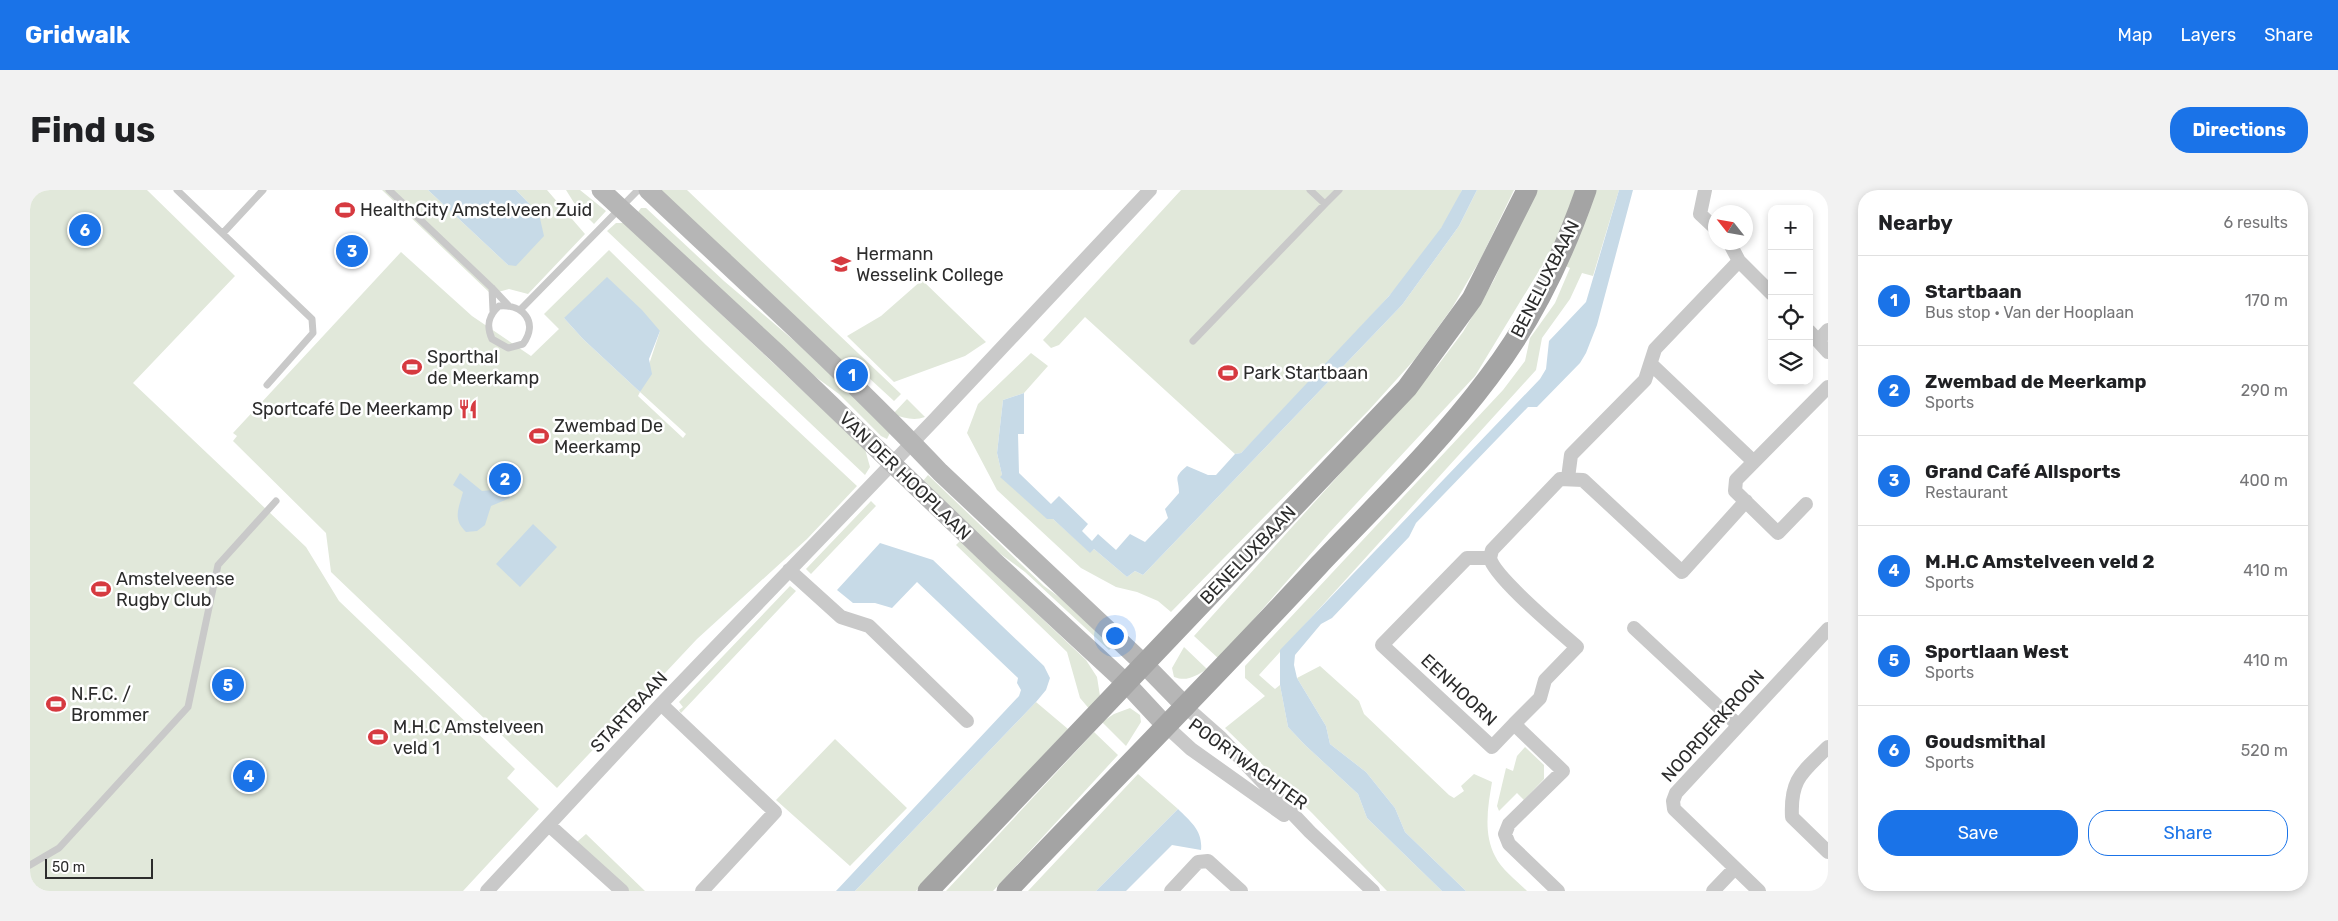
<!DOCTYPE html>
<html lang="en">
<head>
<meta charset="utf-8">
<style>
	body { margin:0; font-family:Rubik,sans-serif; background:#f2f2f2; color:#202124 }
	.controls { position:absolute; right:15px; top:15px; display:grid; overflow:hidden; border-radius:10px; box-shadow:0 2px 8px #0003 }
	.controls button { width:45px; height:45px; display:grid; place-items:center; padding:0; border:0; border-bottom:1px solid #e0e0e0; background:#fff; color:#202124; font:25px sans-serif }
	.compass { position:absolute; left:1678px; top:15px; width:45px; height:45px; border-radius:50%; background:#fff; box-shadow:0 2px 8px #0003; rotate:301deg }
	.scale { position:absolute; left:15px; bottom:12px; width:108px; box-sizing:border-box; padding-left:5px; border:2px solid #2c2c2c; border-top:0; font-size:14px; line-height:18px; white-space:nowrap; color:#2c2c2c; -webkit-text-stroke:4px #fff; paint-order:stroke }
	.you { position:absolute; left:1084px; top:445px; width:18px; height:18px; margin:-12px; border:4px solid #fff; border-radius:50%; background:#1a73e8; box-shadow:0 0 0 8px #1a73e833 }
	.badge { display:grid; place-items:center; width:32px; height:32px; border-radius:50%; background:#1a73e8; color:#fff; font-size:16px; font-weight:700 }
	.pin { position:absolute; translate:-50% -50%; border:2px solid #fff; box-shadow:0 1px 5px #0006 }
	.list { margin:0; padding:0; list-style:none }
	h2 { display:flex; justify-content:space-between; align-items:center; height:65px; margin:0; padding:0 20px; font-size:21px }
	h2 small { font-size:16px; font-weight:400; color:#757577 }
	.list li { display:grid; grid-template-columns:32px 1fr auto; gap:15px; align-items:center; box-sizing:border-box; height:90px; padding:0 20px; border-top:1px solid #e0e0e0 }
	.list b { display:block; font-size:19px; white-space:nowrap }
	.list p { margin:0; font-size:16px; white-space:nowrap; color:#757577 }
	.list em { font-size:16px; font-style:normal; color:#757577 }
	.actions { display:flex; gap:10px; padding:15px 20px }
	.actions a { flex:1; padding:11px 0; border:1px solid #1a73e8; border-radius:20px; text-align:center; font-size:18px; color:#1a73e8 }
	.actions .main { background:#1a73e8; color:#fff }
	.icon { flex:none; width:28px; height:28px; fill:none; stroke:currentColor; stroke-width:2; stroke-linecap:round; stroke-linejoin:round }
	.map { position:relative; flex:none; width:1798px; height:701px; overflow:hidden; border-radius:20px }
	header { display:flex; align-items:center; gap:30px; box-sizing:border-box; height:70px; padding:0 25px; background:#1a73e8; color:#fff }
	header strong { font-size:24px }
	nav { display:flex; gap:28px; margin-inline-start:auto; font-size:18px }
	.intro { display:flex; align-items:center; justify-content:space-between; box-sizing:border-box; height:120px; padding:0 30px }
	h1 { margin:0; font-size:35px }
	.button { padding:12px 22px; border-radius:20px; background:#1a73e8; color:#fff; font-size:18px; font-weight:700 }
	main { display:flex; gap:30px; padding:0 30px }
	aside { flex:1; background:#fff; border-radius:20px; box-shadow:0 2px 8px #0003 }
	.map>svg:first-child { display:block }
</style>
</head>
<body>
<header>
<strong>Gridwalk</strong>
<nav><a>Map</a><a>Layers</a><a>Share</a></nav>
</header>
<div class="intro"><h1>Find us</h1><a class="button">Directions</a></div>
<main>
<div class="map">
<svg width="1798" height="701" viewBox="0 0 1798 701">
	<rect width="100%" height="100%" fill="#fff"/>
	<path fill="#e1e8da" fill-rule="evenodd" d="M 0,0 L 117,0 L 205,86 L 103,193 L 276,357 L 309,411 L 485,579 L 477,588 L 509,619 L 433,701 L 0,701 Z
		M 352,0 L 398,0 L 478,75 L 509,24 L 486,0 L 517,0 L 555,44 L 498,104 L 479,99 L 461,104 Z
		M 536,0 L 550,0 L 576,21 L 564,34 L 546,16 Z
		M 626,0 L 657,0 L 871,204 L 864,211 L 826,176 L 822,180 L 818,176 L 815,179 Z
		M 1151,0 L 1432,0 C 1406,58 1360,105 1317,152 C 1282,189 1247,226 1211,263 L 1205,264 L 1055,127 L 1029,155 L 1021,158 L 1013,150 Z
		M 1447,0 L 1484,0 L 1450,70 L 1422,118 L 1385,169 L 1339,220 L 1141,422 L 1128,411 L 1107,402 L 1086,397 L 1051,378 L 967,300 L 937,243 L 948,214 L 1001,163 L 1018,176 L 994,203 L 973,210 L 967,263 L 972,285 L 1017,328 L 1023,329 L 1060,362 L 1064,359 L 1097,387 L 1105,381 L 1113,385 L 1372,115 L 1429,36 Z
		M 1505,0 L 1549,0 L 1521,61 L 1445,186 L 1299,343 L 1189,469 L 1164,446 L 1408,175 L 1433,142 L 1464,90 Z
		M 1566,0 L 1589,0 L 1563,86 L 1552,83 L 1540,109 L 1512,148 L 1506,180 L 1229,485 L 1245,499 L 1250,495 L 1258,537 L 1275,555 L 1328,604 L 1337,628 L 1412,701 L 1357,701 L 1282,623 L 1195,538 L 1235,506 L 1215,488 L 1215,476 L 1473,200 L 1495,171 L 1500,148 L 1525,113 L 1540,78 L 1533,75 Z
		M 611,18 L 616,18 L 694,91 L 768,154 L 861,241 L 857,249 L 851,246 L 809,204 L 757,166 L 608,22 Z
		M 586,33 L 594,33 L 835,259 L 840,277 L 835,285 L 577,41 Z
		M 579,60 L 676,155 L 827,296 L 777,349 L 667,449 L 527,598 L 301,382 L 296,343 L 203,251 L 207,246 L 203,243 L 371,62 L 442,126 L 501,166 L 529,139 L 514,124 ZM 534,128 L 630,141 L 610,202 L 553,149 ZM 610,202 L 656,244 L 653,248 L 608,206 Z
		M 892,90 L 956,152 L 935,166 L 864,192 L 817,146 L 851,126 Z
		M 877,209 L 895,227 C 884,231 874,228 863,224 Z
		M 898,285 L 1014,396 L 1047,420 L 1085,454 L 1079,460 L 995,382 L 957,354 L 893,291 Z
		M 841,311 L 846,316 L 781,384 L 776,379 Z
		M 930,351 L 1056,470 L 1067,487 L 1070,506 L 1061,521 L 1050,508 L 1037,462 L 926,355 Z
		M 760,396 L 766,401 L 651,523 L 649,520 L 653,517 L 649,512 Z
		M 1154,457 L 1177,479 C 1166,486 1157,492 1144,487 L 1142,478 Z
		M 1290,476 L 1329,511 L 1334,524 L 1419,605 L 1424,608 L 1434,601 L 1431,596 L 1444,584 L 1462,592 C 1458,616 1453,643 1465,666 C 1471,679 1487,691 1497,701 L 1436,701 L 1375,642 L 1365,618 L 1336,582 L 1300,554 L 1296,536 L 1267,488 Z
		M 1006,512 L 1038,539 L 886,701 L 825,701 Z
		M 1100,518 L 1110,525 L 1111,532 L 1096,556 L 1072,532 L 1084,524 Z
		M 1064,542 L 1088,565 L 963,701 L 916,701 Z
		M 805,549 L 877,618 L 820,676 L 746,610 Z
		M 1495,557 L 1514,575 L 1514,589 L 1494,610 L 1487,603 L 1469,621 L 1467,616 L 1476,578 L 1483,581 L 1487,566 Z
		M 1108,584 L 1148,619 L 1066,701 L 998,701 Z
		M 556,644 L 615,701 L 585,701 L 540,658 Z"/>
	<path fill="#c7dae7" d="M 398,0 L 486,0 L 509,24 L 514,46 L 486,76 L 478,75 Z
		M 1432,0 L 1447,0 L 1429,36 L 1372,115 L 1113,385 L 1105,381 L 1097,387 L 1064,359 L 1060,363 L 1023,329 L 1017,329 L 970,287 L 972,285 L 967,263 L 973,210 L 994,203 L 994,244 L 988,244 L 989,283 L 1021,314 L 1029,306 L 1058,334 L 1052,341 L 1062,351 L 1068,344 L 1086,360 L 1100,344 L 1115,352 L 1138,328 L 1135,319 L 1149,303 C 1149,287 1142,289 1157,276 L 1178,285 L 1186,285 L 1205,264 L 1211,263 L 1359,106 L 1411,38 Z
		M 1589,0 L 1603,0 L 1567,135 L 1556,163 L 1550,173 L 1507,217 L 1498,217 L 1386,333 L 1379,347 L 1302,428 L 1291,434 L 1265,465 L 1264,475 L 1267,488 L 1296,536 L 1300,554 L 1336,582 L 1365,618 L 1375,642 L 1436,701 L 1412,701 L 1337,628 L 1328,604 L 1275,555 L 1258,537 L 1250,495 L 1250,460 L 1510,189 L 1516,179 L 1519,151 L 1556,112 Z
		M 577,87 L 612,120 L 630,141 L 619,169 L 622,184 L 610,202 L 553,149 L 534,128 Z
		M 430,283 L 452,301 L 473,299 L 479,302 L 480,308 L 461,316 L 455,335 L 447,341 L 436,342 C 422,329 429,318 433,302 L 423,295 Z
		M 503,334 L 527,357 L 490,397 L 466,374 Z
		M 850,353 L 903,370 L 1014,476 L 1020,488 L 1016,500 L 1006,512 L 825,701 L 806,701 L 989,506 L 991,500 L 987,493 L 988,488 L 887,392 L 862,418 L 845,413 L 823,413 L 807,400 Z
		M 1148,619 C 1161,632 1173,641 1171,660 L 1142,655 L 1096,701 L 1066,701 Z"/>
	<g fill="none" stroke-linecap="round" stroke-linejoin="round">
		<path stroke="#c9c9c9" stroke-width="7" d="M 147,0 L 282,129 L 283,143 L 237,195
			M 359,0 L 462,98 L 478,115
			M 1280,0 L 1295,14 L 1309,0
			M 193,43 L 233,0
			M 462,98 L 463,121
			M 469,116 C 493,114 509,132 493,154 L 478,158 L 462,149 C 456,136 458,126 469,116 Z
			M 491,119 L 608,0
			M 1163,151 L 1295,14
			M 0,675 L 29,658 L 158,517 L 188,375 L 246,311"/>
		<path stroke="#c9c9c9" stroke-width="14" d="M 1675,0 L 1670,24 L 1686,39
			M 1699,52 L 1709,71 L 1742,104
			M 1779,141 L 1798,162
			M 1789,150 L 1798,140
			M 1621,174 L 1723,271
			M 1538,288 L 1541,265 L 1615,190 L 1625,159 L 1709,71
			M 1776,314 L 1748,343 L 1705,301 L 1706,290 L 1798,197
			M 1460,368 C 1464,387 1529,441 1547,457 L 1515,490 L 1510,508 L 1484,534
			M 759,380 L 811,427 L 839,436 L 937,531
			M 1604,438 L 1708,535
			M 631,514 L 745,622 L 672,701
			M 1156,517 L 1191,548 L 1280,642 L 1343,701
			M 1136,536 L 1161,559 L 1254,625
			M 1798,557 C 1773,582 1760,588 1762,627 L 1798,662
			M 520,636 L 592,701
			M 457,701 L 631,514 L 904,230 L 1120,0
			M 1141,701 L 1168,672 L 1178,671 L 1211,701
			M 1528,701 L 1479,654 L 1475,644 L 1479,634 L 1533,581 L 1484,534 L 1462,557 L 1352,455 L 1437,368 L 1460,368 L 1462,360 L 1530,289 L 1553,290 L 1652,382 L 1716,311
			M 1683,701 L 1705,678
			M 1729,701 L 1644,619 L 1643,611 L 1646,603 L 1798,439"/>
		<path stroke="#b6b6b6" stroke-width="19" d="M 571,0 L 748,164 L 964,371 L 1096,493 L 1136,536
			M 618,0 C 716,93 817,184 910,282 L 1114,474 L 1156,517"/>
		<path stroke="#a4a4a4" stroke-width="21" d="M 898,701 L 1377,198 L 1442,109 L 1497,0
			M 977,701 C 1081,592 1187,485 1289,375 C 1347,314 1409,254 1459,187 C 1502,131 1533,66 1556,0"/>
	</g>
	<defs>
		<symbol id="stadium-bare" viewBox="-9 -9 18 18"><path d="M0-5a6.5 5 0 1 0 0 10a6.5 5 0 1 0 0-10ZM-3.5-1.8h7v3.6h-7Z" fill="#d63a40" stroke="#fff" stroke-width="2.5" paint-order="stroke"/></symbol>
		<symbol id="school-bare" viewBox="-9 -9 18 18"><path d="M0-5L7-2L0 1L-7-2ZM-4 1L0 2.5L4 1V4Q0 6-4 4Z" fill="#d63a40" stroke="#fff" stroke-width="2.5" paint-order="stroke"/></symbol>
		<symbol id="restaurant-bare" viewBox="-9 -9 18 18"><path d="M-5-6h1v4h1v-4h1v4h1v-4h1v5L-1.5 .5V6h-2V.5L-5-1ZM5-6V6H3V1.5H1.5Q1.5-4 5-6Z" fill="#d63a40" stroke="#fff" stroke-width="2.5" paint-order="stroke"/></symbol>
	</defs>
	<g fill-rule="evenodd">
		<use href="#stadium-bare" x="301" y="6" width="28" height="28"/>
		<use href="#school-bare" x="797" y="60" width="28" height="28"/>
		<use href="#stadium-bare" x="368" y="163" width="28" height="28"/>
		<use href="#stadium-bare" x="1184" y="169" width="28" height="28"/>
		<use href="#restaurant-bare" x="424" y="205" width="28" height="28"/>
		<use href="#stadium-bare" x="495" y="232" width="28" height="28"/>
		<use href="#stadium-bare" x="57" y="385" width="28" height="28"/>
		<use href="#stadium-bare" x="12" y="500" width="28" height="28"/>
		<use href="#stadium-bare" x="334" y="533" width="28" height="28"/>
	</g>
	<g text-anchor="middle" stroke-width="5" stroke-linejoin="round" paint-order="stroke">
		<g font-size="18" fill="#2c2c2c" stroke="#fff" text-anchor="start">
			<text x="330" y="26">HealthCity Amstelveen Zuid</text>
			<text x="826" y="70">Hermann<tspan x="826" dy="21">Wesselink College</tspan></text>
			<text x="397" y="173">Sporthal<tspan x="397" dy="21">de Meerkamp</tspan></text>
			<text x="1213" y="189">Park Startbaan</text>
			<text x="423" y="225" text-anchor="end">Sportcafé De Meerkamp</text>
			<text x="524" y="242">Zwembad De<tspan x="524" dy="21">Meerkamp</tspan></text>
			<text x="86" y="395">Amstelveense<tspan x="86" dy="21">Rugby Club</tspan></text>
			<text x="41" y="510">N.F.C. /<tspan x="41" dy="21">Brommer</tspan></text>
			<text x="363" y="543">M.H.C Amstelveen<tspan x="363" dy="21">veld 1</tspan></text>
		</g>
		<g font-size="18" fill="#2c2c2c" stroke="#fff">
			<text transform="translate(1515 89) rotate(-63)" y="6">BENELUXBAAN</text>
			<text transform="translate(875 286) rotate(44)" y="6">VAN DER HOOPLAAN</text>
			<text transform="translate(1218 365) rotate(-46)" y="6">BENELUXBAAN</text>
			<text transform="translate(1429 500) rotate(43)" y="6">EENHOORN</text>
			<text transform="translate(599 522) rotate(-47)" y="6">STARTBAAN</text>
			<text transform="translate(1683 536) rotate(-48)" y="6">NOORDERKROON</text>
			<text transform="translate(1218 574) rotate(36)" y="6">POORTWACHTER</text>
		</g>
	</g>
</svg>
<div class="controls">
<button>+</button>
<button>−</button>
<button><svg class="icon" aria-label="locate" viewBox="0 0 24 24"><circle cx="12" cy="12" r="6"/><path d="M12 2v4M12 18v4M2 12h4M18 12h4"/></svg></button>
<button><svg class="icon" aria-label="layers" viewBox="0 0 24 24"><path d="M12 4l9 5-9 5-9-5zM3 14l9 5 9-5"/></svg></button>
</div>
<svg class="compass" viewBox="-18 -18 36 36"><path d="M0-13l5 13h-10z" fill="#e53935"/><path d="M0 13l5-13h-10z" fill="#757577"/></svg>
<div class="scale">50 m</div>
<div class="you"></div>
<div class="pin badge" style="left:822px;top:185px">1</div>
<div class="pin badge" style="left:475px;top:289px">2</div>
<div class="pin badge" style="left:322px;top:61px">3</div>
<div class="pin badge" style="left:219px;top:586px">4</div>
<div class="pin badge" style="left:198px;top:495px">5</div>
<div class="pin badge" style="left:55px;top:40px">6</div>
</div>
<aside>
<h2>Nearby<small>6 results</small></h2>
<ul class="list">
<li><span class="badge">1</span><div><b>Startbaan</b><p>Bus stop · Van der Hooplaan</p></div><em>170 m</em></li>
<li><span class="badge">2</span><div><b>Zwembad de Meerkamp</b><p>Sports</p></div><em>290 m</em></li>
<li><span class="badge">3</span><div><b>Grand Café Allsports</b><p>Restaurant</p></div><em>400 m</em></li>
<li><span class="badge">4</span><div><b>M.H.C Amstelveen veld 2</b><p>Sports</p></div><em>410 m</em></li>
<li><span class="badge">5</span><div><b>Sportlaan West</b><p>Sports</p></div><em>410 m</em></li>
<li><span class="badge">6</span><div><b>Goudsmithal</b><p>Sports</p></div><em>520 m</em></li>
</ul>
<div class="actions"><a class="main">Save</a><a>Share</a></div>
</aside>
</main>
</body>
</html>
